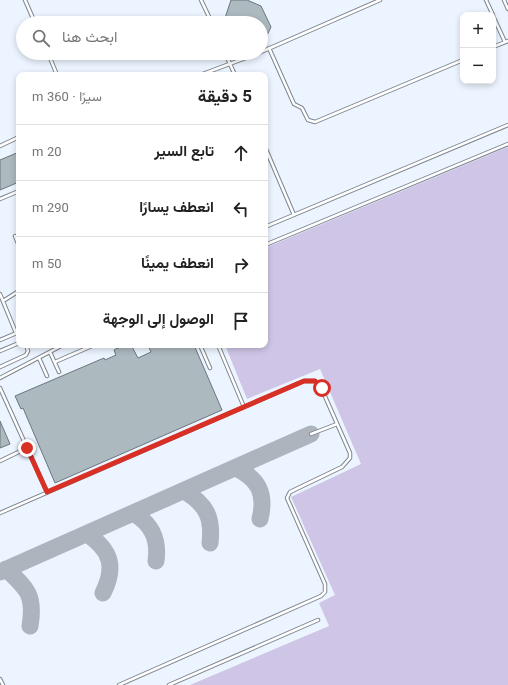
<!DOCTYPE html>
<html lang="ar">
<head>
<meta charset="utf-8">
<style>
	body { margin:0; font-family:Georgia,Vazirmatn,serif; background:#f6f6f6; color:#222; direction:rtl }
	.controls { position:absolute; right:12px; top:12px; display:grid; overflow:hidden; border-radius:8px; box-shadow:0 2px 6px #0003 }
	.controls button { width:36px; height:36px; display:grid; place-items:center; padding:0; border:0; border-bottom:1px solid #e0e0e0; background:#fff; color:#222; font:20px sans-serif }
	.stop { position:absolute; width:12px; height:12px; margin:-9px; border:3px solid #d93025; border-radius:50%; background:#fff }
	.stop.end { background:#d93025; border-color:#fff; box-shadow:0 1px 4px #0008 }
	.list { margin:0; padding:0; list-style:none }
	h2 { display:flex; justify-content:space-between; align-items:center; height:52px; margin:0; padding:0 16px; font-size:17px }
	h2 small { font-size:13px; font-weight:400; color:#767676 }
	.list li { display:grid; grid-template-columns:26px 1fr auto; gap:12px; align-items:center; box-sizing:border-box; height:56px; padding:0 16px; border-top:1px solid #e0e0e0 }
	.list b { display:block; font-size:15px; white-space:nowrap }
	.list em { font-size:13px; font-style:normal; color:#767676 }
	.icon { flex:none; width:22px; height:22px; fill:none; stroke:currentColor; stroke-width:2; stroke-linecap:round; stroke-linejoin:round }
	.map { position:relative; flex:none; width:508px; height:685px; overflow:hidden; direction:ltr }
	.search { position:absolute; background:#fff; box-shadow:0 2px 6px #0003; left:16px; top:16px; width:252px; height:44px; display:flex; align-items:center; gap:10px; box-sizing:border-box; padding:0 14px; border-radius:22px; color:#767676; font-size:15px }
	.panel { position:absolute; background:#fff; box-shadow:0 2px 6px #0003; left:16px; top:72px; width:252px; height:276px; border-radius:8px; direction:rtl }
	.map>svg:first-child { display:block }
</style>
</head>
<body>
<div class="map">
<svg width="508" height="685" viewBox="0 0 508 685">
	<rect width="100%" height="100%" fill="#ecf4ff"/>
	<path fill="#cfc5e6" d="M 508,147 L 508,685 L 190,685 L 329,626 L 319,603 L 335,595 L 291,497 L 361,464 L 320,369 L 247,399 L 225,345 L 265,345 L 265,248 Z"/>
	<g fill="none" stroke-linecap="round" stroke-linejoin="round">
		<path stroke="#aeb4be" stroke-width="17" d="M 236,468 C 259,479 266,494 260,519
			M 184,491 C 206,504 213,517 210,543
			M 133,513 C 152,524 159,539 156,561
			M 87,534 C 111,550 116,567 103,593
			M 6,569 C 28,589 35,596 30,626
			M 0,572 L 311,434"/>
	</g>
	<path fill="#acb9bf" stroke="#6b767d" d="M 231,0 L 247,0 L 261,6 L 271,27 L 261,48 L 261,23 L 231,23 L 232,20 L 225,18 Z
		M 19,152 L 19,182 L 0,190 L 0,160 Z
		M 124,345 L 131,345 L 138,358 L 151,352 L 148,345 L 160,345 L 162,348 L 168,345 L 194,345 L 222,410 L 55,483 L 23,408 L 21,409 L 15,396 L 104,358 L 105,360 L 116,355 L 114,350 Z
		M 0,421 L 10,444 L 0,448 Z"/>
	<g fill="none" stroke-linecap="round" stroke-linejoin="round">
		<defs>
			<path id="service" d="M 25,0 L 35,23
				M 201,0 L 212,23
				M 486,0 L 493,15
				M 504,0 L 508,9
				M 493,16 L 505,42
				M 493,47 L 508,41
				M 269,48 L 294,104 L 302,108 L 308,120 L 315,122 L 463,60
				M 261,52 L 380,0
				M 48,53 L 57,75
				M 225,53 L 235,75
				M 200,75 L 259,53
				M 0,146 L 19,137
				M 265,147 L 294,215
				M 0,199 L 19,191
				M 265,227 L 508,125
				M 15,236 L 19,246
				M 265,245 L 508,144
				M 0,294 L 16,333
				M 3,301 L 19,291
				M 0,340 L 19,332
				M 200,345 L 210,368
				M 218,345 L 244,407
				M 0,351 L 19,343
				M 50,352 L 59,372
				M 39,358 L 47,376
				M 55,362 L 94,345
				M 0,367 L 26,355 L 28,351 L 26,345
				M 0,378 L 63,345
				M 0,388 L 47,492
				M 311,434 L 337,424
				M 0,461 L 27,448
				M 0,513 L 304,381 L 315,381 L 320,385 L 350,453 L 350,458 L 342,467 L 290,492 L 287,498 L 325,584 L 325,592 L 321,596 L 119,685
				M 0,679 L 3,685
				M 169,685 L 318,620"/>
		</defs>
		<use href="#service" stroke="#7e868f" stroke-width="4.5"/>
		<use href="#service" stroke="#fff" stroke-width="2.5"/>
	</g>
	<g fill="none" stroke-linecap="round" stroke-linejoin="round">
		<path stroke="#d93025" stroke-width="5" d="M 27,448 L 47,492 L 304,381 L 315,381 L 322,388"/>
	</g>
</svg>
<div class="controls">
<button>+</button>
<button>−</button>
</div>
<div class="stop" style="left:322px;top:388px"></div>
<div class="stop end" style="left:27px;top:448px"></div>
<div class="search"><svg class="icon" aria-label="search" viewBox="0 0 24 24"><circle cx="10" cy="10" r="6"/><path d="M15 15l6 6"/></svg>ابحث هنا</div>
<section class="panel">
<h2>5 دقيقة<small>سيرًا · 360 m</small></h2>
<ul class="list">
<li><svg class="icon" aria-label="ahead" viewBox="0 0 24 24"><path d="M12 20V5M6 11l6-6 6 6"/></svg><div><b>تابع السير</b></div><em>20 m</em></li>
<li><svg class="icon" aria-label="left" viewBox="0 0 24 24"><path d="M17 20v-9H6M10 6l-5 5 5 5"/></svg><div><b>انعطف يسارًا</b></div><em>290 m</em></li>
<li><svg class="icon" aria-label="right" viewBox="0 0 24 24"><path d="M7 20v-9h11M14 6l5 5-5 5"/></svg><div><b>انعطف يمينًا</b></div><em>50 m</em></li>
<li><svg class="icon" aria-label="arrive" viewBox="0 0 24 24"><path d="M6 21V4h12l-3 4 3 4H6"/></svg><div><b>الوصول إلى الوجهة</b></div></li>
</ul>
</section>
</div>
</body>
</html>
